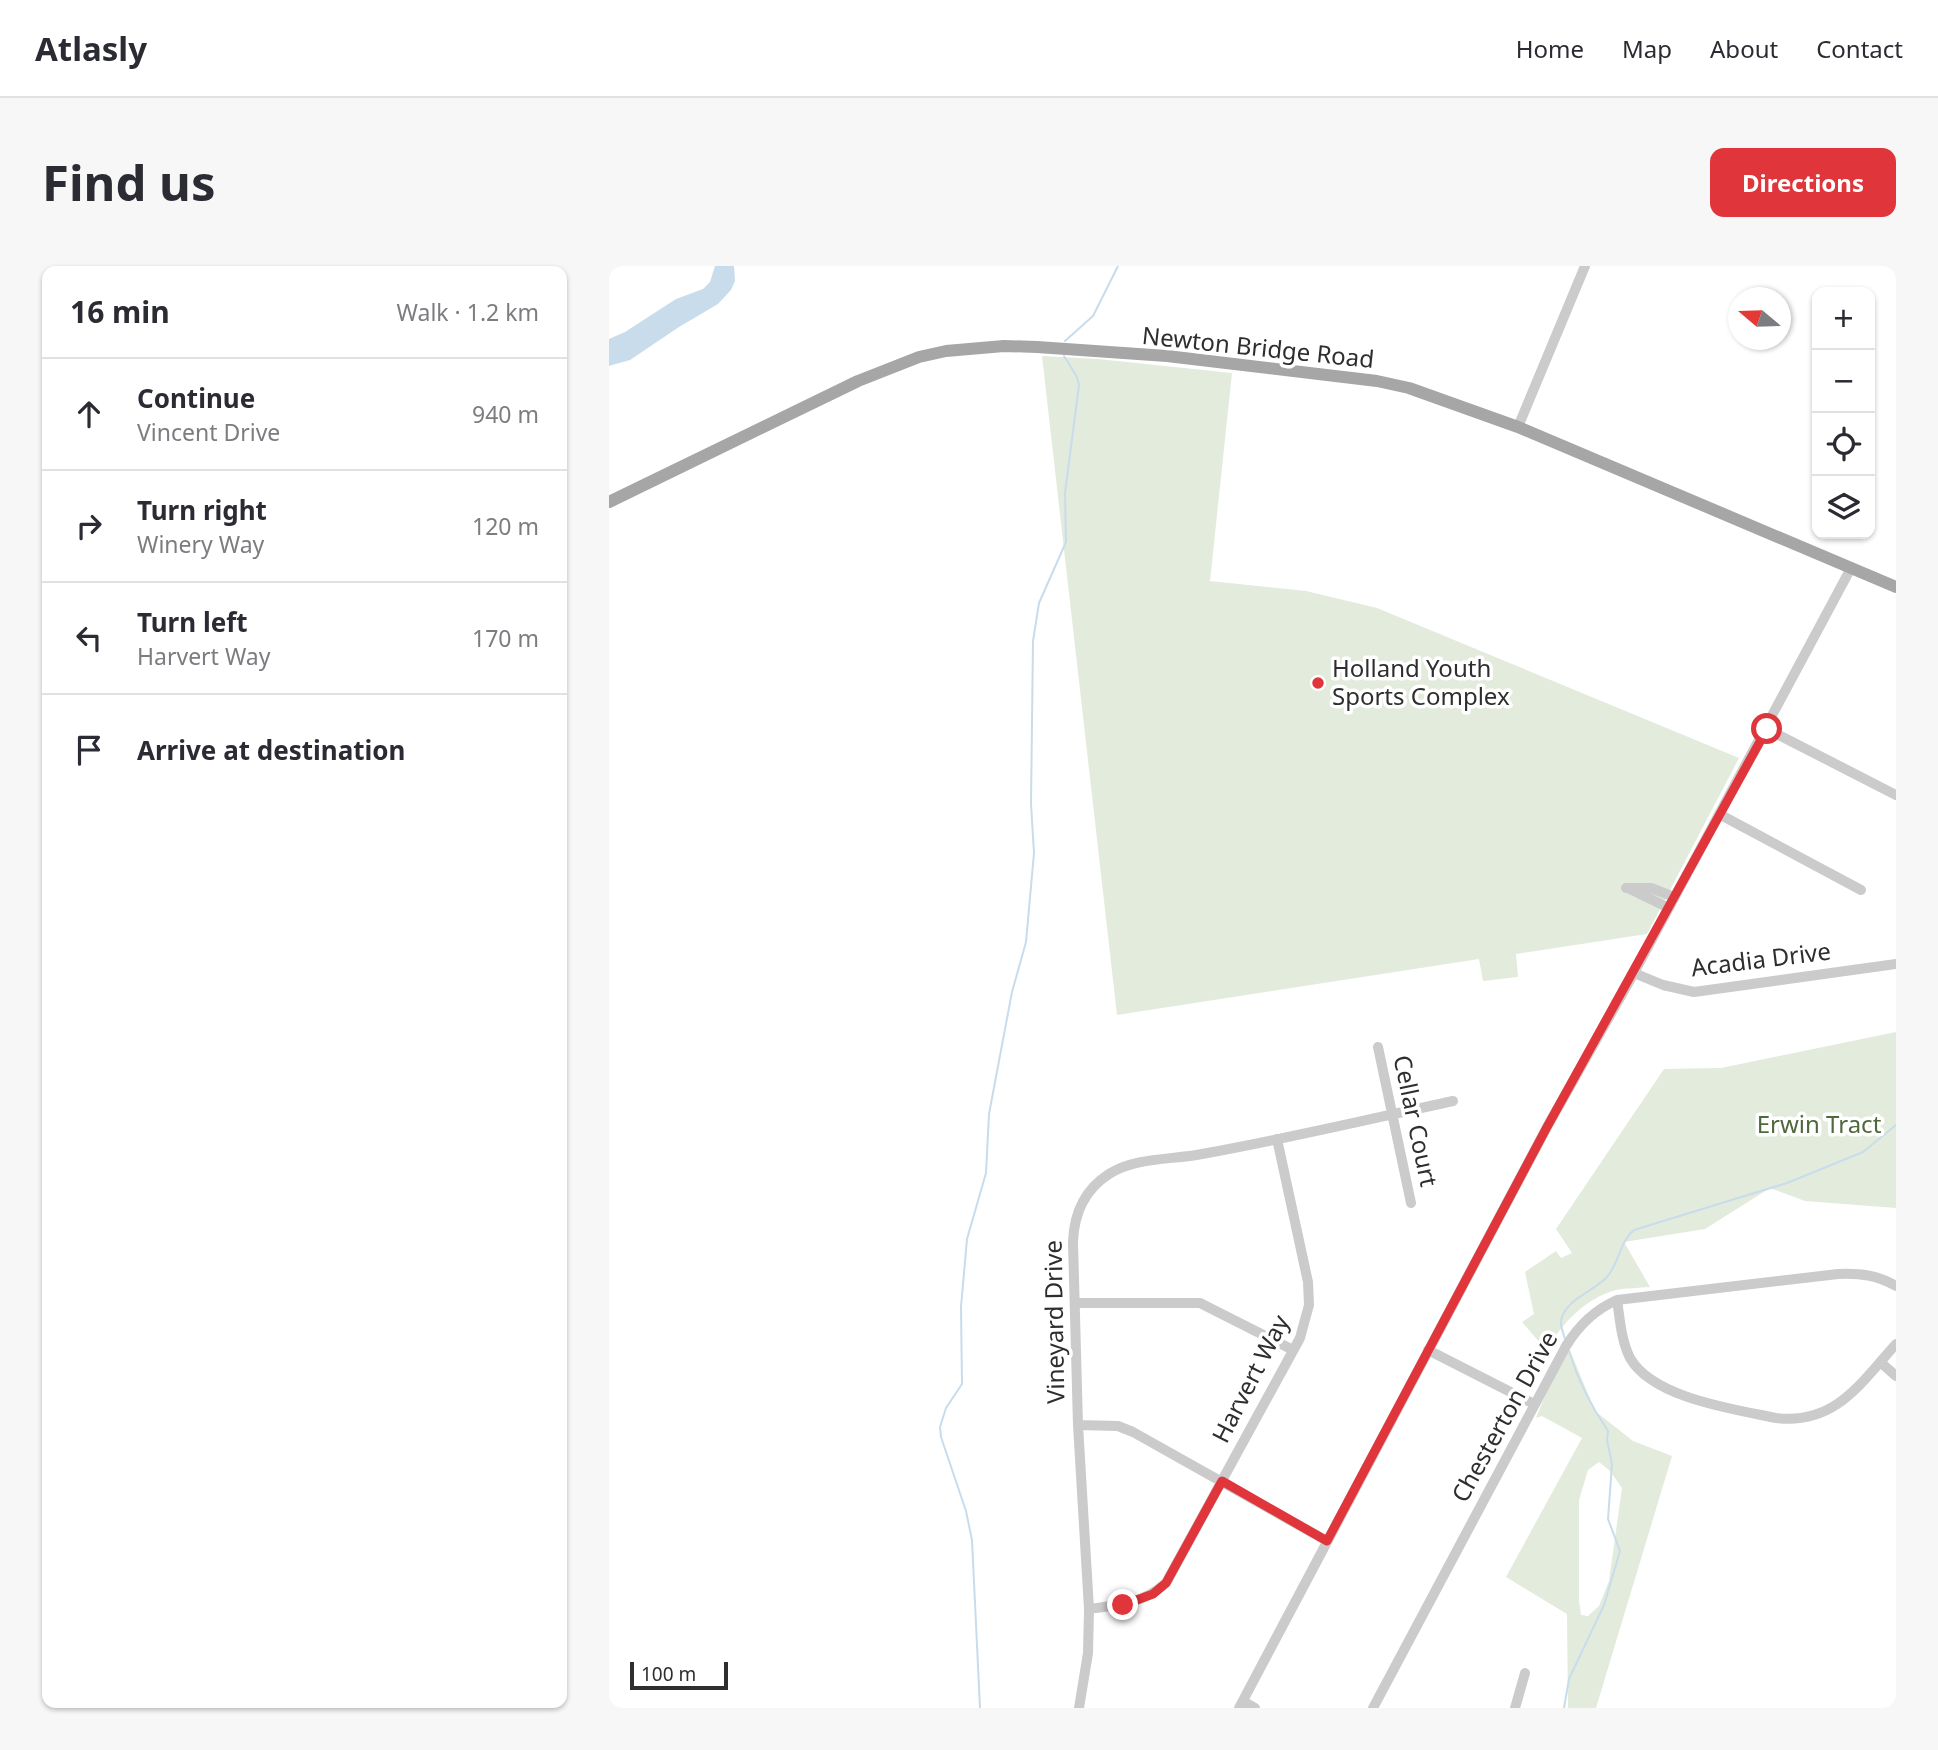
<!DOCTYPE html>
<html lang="en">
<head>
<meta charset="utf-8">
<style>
	body { margin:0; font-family:"Noto Sans",sans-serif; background:#f7f7f7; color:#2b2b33 }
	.controls { position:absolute; right:21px; top:21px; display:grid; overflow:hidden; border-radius:14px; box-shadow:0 2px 5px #0004 }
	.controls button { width:63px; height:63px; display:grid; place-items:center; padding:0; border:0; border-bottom:2px solid #e1e1e2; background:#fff; color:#2b2b33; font:35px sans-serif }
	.compass { position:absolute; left:1119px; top:21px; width:63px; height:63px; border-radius:50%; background:#fff; box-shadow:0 2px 5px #0004; rotate:289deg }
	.scale { position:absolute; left:21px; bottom:18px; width:98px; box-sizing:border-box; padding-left:7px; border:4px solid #2e2e2e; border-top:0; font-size:19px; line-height:24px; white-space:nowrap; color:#2e2e2e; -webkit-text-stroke:5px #fff; paint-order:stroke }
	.stop { position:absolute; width:21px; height:21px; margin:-16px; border:5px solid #e0353b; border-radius:50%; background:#fff }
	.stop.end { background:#e0353b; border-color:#fff; box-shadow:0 2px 7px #0008 }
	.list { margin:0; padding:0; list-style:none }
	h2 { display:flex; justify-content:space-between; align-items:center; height:91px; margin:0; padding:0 28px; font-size:30px }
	h2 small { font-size:23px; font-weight:400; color:#7c7c81 }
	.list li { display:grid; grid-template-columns:46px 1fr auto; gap:21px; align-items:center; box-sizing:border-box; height:112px; padding:0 28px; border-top:2px solid #e1e1e2 }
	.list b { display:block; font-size:26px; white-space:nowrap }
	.list p { margin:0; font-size:23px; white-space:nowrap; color:#7c7c81 }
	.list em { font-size:23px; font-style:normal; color:#7c7c81 }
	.icon { flex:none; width:38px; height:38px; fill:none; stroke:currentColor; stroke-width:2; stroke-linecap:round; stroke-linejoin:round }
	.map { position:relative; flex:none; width:1287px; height:1442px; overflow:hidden; border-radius:14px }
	header { display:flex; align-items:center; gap:42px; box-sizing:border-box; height:98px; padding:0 35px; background:#fff; border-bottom:2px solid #e1e1e2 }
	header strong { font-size:33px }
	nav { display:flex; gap:38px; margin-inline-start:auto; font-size:24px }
	.intro { display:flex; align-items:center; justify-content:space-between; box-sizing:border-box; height:168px; padding:0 42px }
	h1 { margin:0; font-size:49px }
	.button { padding:18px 32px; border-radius:14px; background:#e0353b; color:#fff; font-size:24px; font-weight:700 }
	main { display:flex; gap:42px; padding:0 42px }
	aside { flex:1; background:#fff; border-radius:14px; box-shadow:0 2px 5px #0004 }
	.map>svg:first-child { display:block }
</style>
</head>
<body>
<header>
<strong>Atlasly</strong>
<nav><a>Home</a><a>Map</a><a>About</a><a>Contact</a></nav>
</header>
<div class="intro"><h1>Find us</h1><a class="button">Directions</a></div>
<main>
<aside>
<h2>16 min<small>Walk · 1.2 km</small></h2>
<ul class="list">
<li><svg class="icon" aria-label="ahead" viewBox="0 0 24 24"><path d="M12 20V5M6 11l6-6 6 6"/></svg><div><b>Continue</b><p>Vincent Drive</p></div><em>940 m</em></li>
<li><svg class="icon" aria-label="right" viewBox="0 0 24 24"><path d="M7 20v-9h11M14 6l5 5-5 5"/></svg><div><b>Turn right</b><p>Winery Way</p></div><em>120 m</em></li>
<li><svg class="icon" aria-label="left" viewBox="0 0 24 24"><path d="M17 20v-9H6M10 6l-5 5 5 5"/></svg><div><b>Turn left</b><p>Harvert Way</p></div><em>170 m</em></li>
<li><svg class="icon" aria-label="arrive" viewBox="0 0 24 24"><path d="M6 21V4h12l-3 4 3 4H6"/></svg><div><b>Arrive at destination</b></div></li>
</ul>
</aside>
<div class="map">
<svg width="1287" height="1442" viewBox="0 0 1287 1442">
	<rect width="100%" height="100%" fill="#fff"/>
	<path fill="#e3ebdc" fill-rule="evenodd" d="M 433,90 L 489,93 L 623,107 L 601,315 L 697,325 L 768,342 L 1130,492 L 1038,668 L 907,688 L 909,711 L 874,715 L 870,693 L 508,749 Z
		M 1287,766 L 1287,942 L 1196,935 L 1161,922 L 1096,963 L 1015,976 L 1041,1021 C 1030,1022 1018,1022 1007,1024 C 975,1033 954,1057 937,1084 L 913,1056 L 925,1048 L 916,1006 L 947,985 L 952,992 L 963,987 L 947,963 L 1055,803 L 1112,802 Z
		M 960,1082 L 986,1145 L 1024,1175 L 1063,1190 L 987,1442 L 959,1442 L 958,1348 L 897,1311 L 973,1172 L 933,1150 L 927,1152 L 935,1132 ZM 990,1196 L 1001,1205 L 1013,1222 L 1000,1315 L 990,1340 L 979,1350 L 972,1349 L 970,1335 L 970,1234 L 979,1204 Z"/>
	<path fill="#c8dceb" d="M 106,0 L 125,0 L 126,15 L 122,24 L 109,38 L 70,61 L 21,94 L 0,100 L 0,73 L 16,66 L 67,33 L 94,23 L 101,16 Z"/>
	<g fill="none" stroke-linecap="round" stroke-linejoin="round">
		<path stroke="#c8dceb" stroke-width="2" d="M 456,75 L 484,50 L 509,0
			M 956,1073 C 954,1066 950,1058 953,1051 C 960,1032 985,1025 998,1011 C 1010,997 1011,975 1025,964 L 1178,917 L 1254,886 L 1287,859
			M 371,1442 L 363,1274 L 357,1245 L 332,1171 L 331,1161 L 337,1142 L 353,1118 L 352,1041 L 358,973 L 377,907 L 380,848 L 403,726 L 417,676 L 425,587 L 422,538 L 424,375 L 430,337 L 457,276 L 456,227 L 470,119 L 468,111 L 455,90
			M 955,1442 L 960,1413 L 995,1339 L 1011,1285 L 999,1253 L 1003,1198 L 998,1174 L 999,1165 C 982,1140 969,1115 960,1085"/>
		<path stroke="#cbcbcb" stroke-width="10" d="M 909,161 L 976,0
			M 1158,463 L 1287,529
			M 1110,548 L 1252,624
			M 1017,622 L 1042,622 L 1065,631
			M 1021,623 L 1060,642
			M 1025,707 L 1054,719 L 1085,726 L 1287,698
			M 769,781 L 802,937
			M 1008,1034 C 1011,1053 1012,1074 1021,1092 C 1044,1132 1124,1143 1167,1152 C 1226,1159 1251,1118 1287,1078
			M 466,1037 L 591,1037 L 684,1084
			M 819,1084 L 925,1138
			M 1271,1096 L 1287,1110
			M 469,1159 L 509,1160 L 524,1166 L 718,1275
			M 480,1343 C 510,1339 533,1338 557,1317 L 691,1072 L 700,1039 L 699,1016 L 668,873
			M 634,1435 L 646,1442
			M 470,1442 L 479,1387 L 480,1343 L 469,1159 L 464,976 C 465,948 475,924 500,908 C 527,891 563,894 593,888 C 677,873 761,853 844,835
			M 630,1442 L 938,861 L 1025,707 L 1242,302
			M 764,1442 L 957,1080 C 970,1059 985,1044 1008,1034 L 1229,1008 C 1251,1007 1268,1009 1287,1020
			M 906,1442 L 916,1407"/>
		<path stroke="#a6a6a6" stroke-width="12" d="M 0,236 L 249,115 L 310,91 L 337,85 L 395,80 L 428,81 L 558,90 L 768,115 L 800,122 L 909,161 L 1287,321"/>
	</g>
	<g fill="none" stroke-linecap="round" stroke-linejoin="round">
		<path stroke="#e0353b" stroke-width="9" d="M 514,1339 L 544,1328 L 557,1317 L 613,1215 L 718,1275 L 938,861 L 1158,463"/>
	</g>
	<circle fill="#e0353b" stroke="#fff" stroke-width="2.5" cx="709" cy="417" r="7"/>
	<g text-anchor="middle" stroke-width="7" stroke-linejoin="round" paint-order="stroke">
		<g font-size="24" fill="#2e2e2e" stroke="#fff">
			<text transform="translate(649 82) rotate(6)" y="8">Newton Bridge Road</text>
			<text transform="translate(1152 694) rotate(-7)" y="8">Acadia Drive</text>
			<text transform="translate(806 855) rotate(78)" y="8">Cellar Court</text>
			<text transform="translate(446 1056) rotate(-91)" y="8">Vineyard Drive</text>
			<text transform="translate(642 1113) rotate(-63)" y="8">Harvert Way</text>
			<text transform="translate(896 1151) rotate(-61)" y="8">Chesterton Drive</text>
		</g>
		<g font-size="24" fill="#2e2e2e" stroke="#fff" text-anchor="start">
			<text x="723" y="411">Holland Youth<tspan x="723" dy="28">Sports Complex</tspan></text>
		</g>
		<g font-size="24" fill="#4f683d" stroke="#fff">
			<text x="1210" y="867">Erwin Tract</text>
		</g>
	</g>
</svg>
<div class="controls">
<button>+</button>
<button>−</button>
<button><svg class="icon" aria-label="locate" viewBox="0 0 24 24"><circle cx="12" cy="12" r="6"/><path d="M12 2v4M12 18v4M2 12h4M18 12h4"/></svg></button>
<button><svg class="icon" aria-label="layers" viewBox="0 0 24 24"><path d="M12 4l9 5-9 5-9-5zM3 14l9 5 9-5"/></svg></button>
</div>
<svg class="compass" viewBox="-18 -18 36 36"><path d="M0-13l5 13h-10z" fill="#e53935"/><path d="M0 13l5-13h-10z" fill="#7c7c81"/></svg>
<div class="scale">100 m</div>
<div class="stop" style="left:1158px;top:463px"></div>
<div class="stop end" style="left:514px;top:1339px"></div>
</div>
</main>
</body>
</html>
